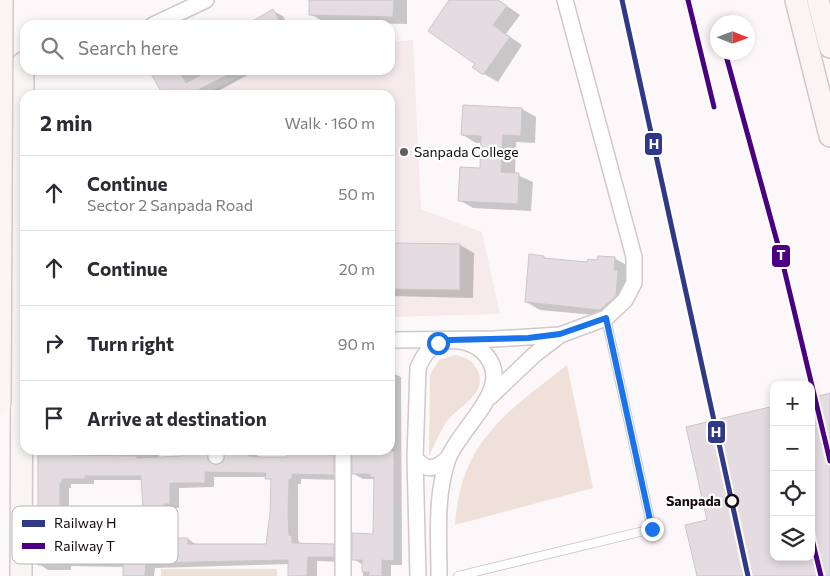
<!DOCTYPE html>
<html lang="en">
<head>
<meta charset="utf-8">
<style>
	body { margin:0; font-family:Commissioner,sans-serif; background:#f2f2f3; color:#2b2b33 }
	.controls { position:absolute; right:15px; bottom:15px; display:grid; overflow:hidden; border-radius:10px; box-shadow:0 2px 8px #0003 }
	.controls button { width:45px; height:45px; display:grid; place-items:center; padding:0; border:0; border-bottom:1px solid #e1e1e2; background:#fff; color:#2b2b33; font:25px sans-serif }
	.compass { position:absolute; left:710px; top:15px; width:45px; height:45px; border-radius:50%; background:#fff; box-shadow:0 2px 8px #0003; rotate:91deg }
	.stop { position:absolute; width:15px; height:15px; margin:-11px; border:4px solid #1a73e8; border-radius:50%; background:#fff }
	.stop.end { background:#1a73e8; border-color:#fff; box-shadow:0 1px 5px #0008 }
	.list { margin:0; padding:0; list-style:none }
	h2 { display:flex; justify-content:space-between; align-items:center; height:65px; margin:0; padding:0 20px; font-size:21px }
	h2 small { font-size:16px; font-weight:400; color:#7c7c81 }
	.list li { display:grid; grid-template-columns:32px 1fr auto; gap:15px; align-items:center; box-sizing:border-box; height:75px; padding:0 20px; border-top:1px solid #e1e1e2 }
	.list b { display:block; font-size:19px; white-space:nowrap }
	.list p { margin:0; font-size:16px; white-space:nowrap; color:#7c7c81 }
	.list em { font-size:16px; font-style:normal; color:#7c7c81 }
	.icon { flex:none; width:28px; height:28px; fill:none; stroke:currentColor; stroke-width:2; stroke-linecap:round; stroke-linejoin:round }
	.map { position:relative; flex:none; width:830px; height:576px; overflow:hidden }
	.search { position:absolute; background:#fff; box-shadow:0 2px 8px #0003; left:20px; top:20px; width:375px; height:55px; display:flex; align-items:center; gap:12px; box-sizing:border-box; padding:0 18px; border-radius:15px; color:#7c7c81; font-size:19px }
	.panel { position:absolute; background:#fff; box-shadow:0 2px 8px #0003; left:20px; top:90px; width:375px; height:365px; border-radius:15px }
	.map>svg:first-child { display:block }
</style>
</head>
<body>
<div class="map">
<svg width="830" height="576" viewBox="0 0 830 576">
	<rect width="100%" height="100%" fill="#fcf8f9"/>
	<path fill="#f6eaed" d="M 413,40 L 421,209 L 482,232 L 500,314 L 390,317 L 390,95 L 202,95 L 254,70 L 390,70 L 390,42 Z"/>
	<path fill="#efe0d9" d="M 455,355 C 465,357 472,360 477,369 C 490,395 456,406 445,424 C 439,434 434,445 429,456 L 430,375 L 439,360 Z
		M 567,365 L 593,488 L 455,525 C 461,440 506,413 567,365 Z
		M 161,569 L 277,569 L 277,576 L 161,576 Z"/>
	<path fill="#0003" fill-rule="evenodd" d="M 310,0 L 407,0 L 407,24 L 324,22 L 310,14 Z
		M 451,0 L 498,0 L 520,15 L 506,34 L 522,45 L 498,82 L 484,74 L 476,63 Z
		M 273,11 L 283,16 L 288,25 L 248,25 Z
		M 151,70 L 251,70 L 253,72 L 211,95 L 165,95 Z
		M 464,106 L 522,109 L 536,117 L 535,143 L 516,142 L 515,174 L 533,182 L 531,211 L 473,208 L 459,200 L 481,169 L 482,143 L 476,143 L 463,135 Z
		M 390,244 L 460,245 L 474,253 L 473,298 L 390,296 Z
		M 544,257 L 549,260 L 589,263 L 614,258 L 628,266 L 631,279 L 615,317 L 540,310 L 526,302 Z
		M 390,372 L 401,377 L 402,565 L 391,565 L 391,576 L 363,576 L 363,565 L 354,559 L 375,535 L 375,479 L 363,479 L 354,474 L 371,455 L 372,450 L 390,450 Z
		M 39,450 L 81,450 L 81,457 L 124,457 L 124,450 L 159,450 L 159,458 L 184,457 L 184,450 L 217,450 L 217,466 L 225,462 L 227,450 L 257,450 L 257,457 L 288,458 L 288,450 L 317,450 L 317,456 L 333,456 L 343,461 L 343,480 L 301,479 L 301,484 L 298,484 L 298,540 L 301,545 L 333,546 L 343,551 L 343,562 L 317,561 L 317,576 L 290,576 L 290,564 L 155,568 L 154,576 L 124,576 L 125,567 L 71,566 L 71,570 L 48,570 L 39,564 ZM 214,477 L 266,477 L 272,481 L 272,514 L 267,546 L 197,545 L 188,539 L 173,539 L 173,508 L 179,508 L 179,488 L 214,487 ZM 94,480 L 143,480 L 146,549 L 127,547 L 118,542 L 91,541 L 84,537 L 69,537 L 69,488 L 71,488 L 71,484 L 94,484 Z"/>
	<path fill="#e4dce1" stroke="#ccc5c9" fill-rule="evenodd" d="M 309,0 L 394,0 L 393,17 L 309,15 Z
		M 449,0 L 498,0 L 507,6 L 493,25 L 510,37 L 483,75 L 472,67 L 475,64 L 428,31 Z
		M 273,9 L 282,25 L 246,25 Z
		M 149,70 L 179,70 L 186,83 L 209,70 L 237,70 L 202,88 L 192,95 L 163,95 Z
		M 463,105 L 522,108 L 521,136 L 503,135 L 501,172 L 519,173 L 518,204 L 458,201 L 460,167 L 480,168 L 481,136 L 461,135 Z
		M 390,243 L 460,244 L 460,290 L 390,289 Z
		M 529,254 L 544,256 L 544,258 L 587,262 L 588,259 L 597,260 L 598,256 L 615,257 L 614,270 L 618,270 L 616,296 L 600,310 L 525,302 Z
		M 830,393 L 830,576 L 697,576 L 685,525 L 707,520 L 686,427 L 774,406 L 774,557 L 811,557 L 811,398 Z
		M 38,450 L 72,450 L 72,455 L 137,456 L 137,458 L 183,456 L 183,450 L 207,450 L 208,460 L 216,465 L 224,461 L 225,450 L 248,450 L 248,456 L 262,457 L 287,457 L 287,450 L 308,450 L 308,454 L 334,455 L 334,475 L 292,474 L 292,479 L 289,479 L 288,514 L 289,535 L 292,536 L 292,543 L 334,544 L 334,557 L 308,557 L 307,576 L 288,576 L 288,560 L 146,563 L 145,576 L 123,576 L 123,562 L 62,561 L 62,565 L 38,565 ZM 205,472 L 266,473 L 265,479 L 271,479 L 270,514 L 266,544 L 188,544 L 188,538 L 164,538 L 164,504 L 170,504 L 170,483 L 205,483 ZM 85,476 L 141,476 L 145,547 L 118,547 L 118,540 L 84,540 L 84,536 L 60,536 L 60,483 L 62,483 L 62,479 L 85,479 Z
		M 370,451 L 394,451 L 394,561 L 382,560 L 382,576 L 369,576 L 369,572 L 362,572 L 362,560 L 352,560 L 352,533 L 373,534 L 374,477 L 370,477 L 370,474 L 352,474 L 352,454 L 370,454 Z"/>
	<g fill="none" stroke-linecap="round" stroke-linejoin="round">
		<defs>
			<path id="lane" d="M 458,576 L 652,529 L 606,318"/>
			<path id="street" d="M 153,25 L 206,0
				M 390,340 L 494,339 L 560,335
				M 490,397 L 534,355 L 560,335 L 606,318 L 625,300 L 634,283 L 634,257 L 565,0
				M 216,456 L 216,450
				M 415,458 C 427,472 435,470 448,458
				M 343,576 L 343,450
				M 418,576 L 415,458 L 418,368 C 423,356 429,346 443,342 C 455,338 472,342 482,351 C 519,385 460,426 448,459 C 435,496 439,537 439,576"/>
			<path id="secondary" d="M 796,0 L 830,136
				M 818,0 L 830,47
				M 21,576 L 23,63"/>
		</defs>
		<use href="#lane" stroke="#d1c8ca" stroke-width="10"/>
		<use href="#street" stroke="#d1c8ca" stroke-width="18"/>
		<use href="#secondary" stroke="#d1c8ca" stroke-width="24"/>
		<use href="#lane" stroke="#fffefe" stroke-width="8"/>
		<use href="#street" stroke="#fffefe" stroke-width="15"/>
		<use href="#secondary" stroke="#f9f5f5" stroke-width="21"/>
		<defs>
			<path id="secondary-bridge" d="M 0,405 L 2,0"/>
		</defs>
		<use href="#secondary-bridge" stroke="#d1c8ca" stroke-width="24" stroke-linecap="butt"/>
		<use href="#secondary-bridge" stroke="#f9f5f5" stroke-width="21"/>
		<defs>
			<path id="rail-1" d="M 622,0 L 748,576"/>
			<path id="rail-2" d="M 688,0 L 714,107
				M 725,52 L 781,256 L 830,461
				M 811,535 L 821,576"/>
		</defs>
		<use href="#rail-1" stroke="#fff" stroke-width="9"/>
		<use href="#rail-2" stroke="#fff" stroke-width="9"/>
		<use href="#rail-1" stroke="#303888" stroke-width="5"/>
		<use href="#rail-2" stroke="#4b0082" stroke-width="5"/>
	</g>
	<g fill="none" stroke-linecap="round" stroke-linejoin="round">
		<path stroke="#1a73e8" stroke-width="6" d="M 438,343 L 450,340 L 528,338 L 560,334 L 606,318 L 652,529"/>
	</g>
	<circle fill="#665d5f" stroke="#fff" stroke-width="2" cx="404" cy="152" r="5"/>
	<circle fill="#fff" stroke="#15090c" stroke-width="2.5" cx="732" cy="501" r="6"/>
	<g text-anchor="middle" stroke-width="4.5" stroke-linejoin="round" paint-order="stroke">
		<g font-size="14" fill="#15090c" stroke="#fff" text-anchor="start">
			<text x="414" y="157">Sanpada College</text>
		</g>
		<g font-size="14" font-weight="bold" fill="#15090c" stroke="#fff" text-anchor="end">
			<text x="721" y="506">Sanpada</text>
		</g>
	</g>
	<rect x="12" y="506" width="166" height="58" rx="8" fill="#fff" stroke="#b9b5b6" stroke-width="1"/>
	<rect x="22" y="520" width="23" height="7" fill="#303888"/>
	<rect x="22" y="543" width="23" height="6" fill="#4b0082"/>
	<g font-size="14" fill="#15090c">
		<text x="54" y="528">Railway H</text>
		<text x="54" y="551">Railway T</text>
	</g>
	<g stroke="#fff" stroke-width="2">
		<rect x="644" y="132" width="19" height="24" rx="5" fill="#303888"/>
		<rect x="771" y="244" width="20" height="24" rx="5" fill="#4b0082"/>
		<rect x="707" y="420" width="19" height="24" rx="5" fill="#303888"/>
	</g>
	<g font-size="14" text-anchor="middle" font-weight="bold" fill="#fff">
		<text x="654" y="149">H</text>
		<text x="781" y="260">T</text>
		<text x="716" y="437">H</text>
	</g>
</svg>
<div class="controls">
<button>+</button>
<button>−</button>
<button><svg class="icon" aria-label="locate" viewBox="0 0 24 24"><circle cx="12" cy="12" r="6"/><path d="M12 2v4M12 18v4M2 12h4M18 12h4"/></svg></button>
<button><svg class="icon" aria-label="layers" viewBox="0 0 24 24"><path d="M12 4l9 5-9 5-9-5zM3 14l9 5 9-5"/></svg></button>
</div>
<svg class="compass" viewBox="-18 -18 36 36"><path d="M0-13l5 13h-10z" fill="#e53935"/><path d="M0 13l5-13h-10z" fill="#7c7c81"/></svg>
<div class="stop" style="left:438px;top:343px"></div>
<div class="stop end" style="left:652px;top:529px"></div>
<div class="search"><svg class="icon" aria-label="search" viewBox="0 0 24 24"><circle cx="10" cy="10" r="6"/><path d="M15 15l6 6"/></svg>Search here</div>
<section class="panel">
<h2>2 min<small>Walk · 160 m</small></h2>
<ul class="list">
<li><svg class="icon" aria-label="ahead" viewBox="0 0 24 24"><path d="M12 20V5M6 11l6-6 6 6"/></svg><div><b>Continue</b><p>Sector 2 Sanpada Road</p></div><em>50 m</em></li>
<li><svg class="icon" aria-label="ahead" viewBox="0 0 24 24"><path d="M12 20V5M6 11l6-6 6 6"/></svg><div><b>Continue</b></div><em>20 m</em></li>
<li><svg class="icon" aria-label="right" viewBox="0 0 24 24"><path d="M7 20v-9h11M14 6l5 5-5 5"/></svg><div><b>Turn right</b></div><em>90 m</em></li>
<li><svg class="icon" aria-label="arrive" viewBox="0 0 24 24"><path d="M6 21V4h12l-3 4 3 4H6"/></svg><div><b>Arrive at destination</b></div></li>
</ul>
</section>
</div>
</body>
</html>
